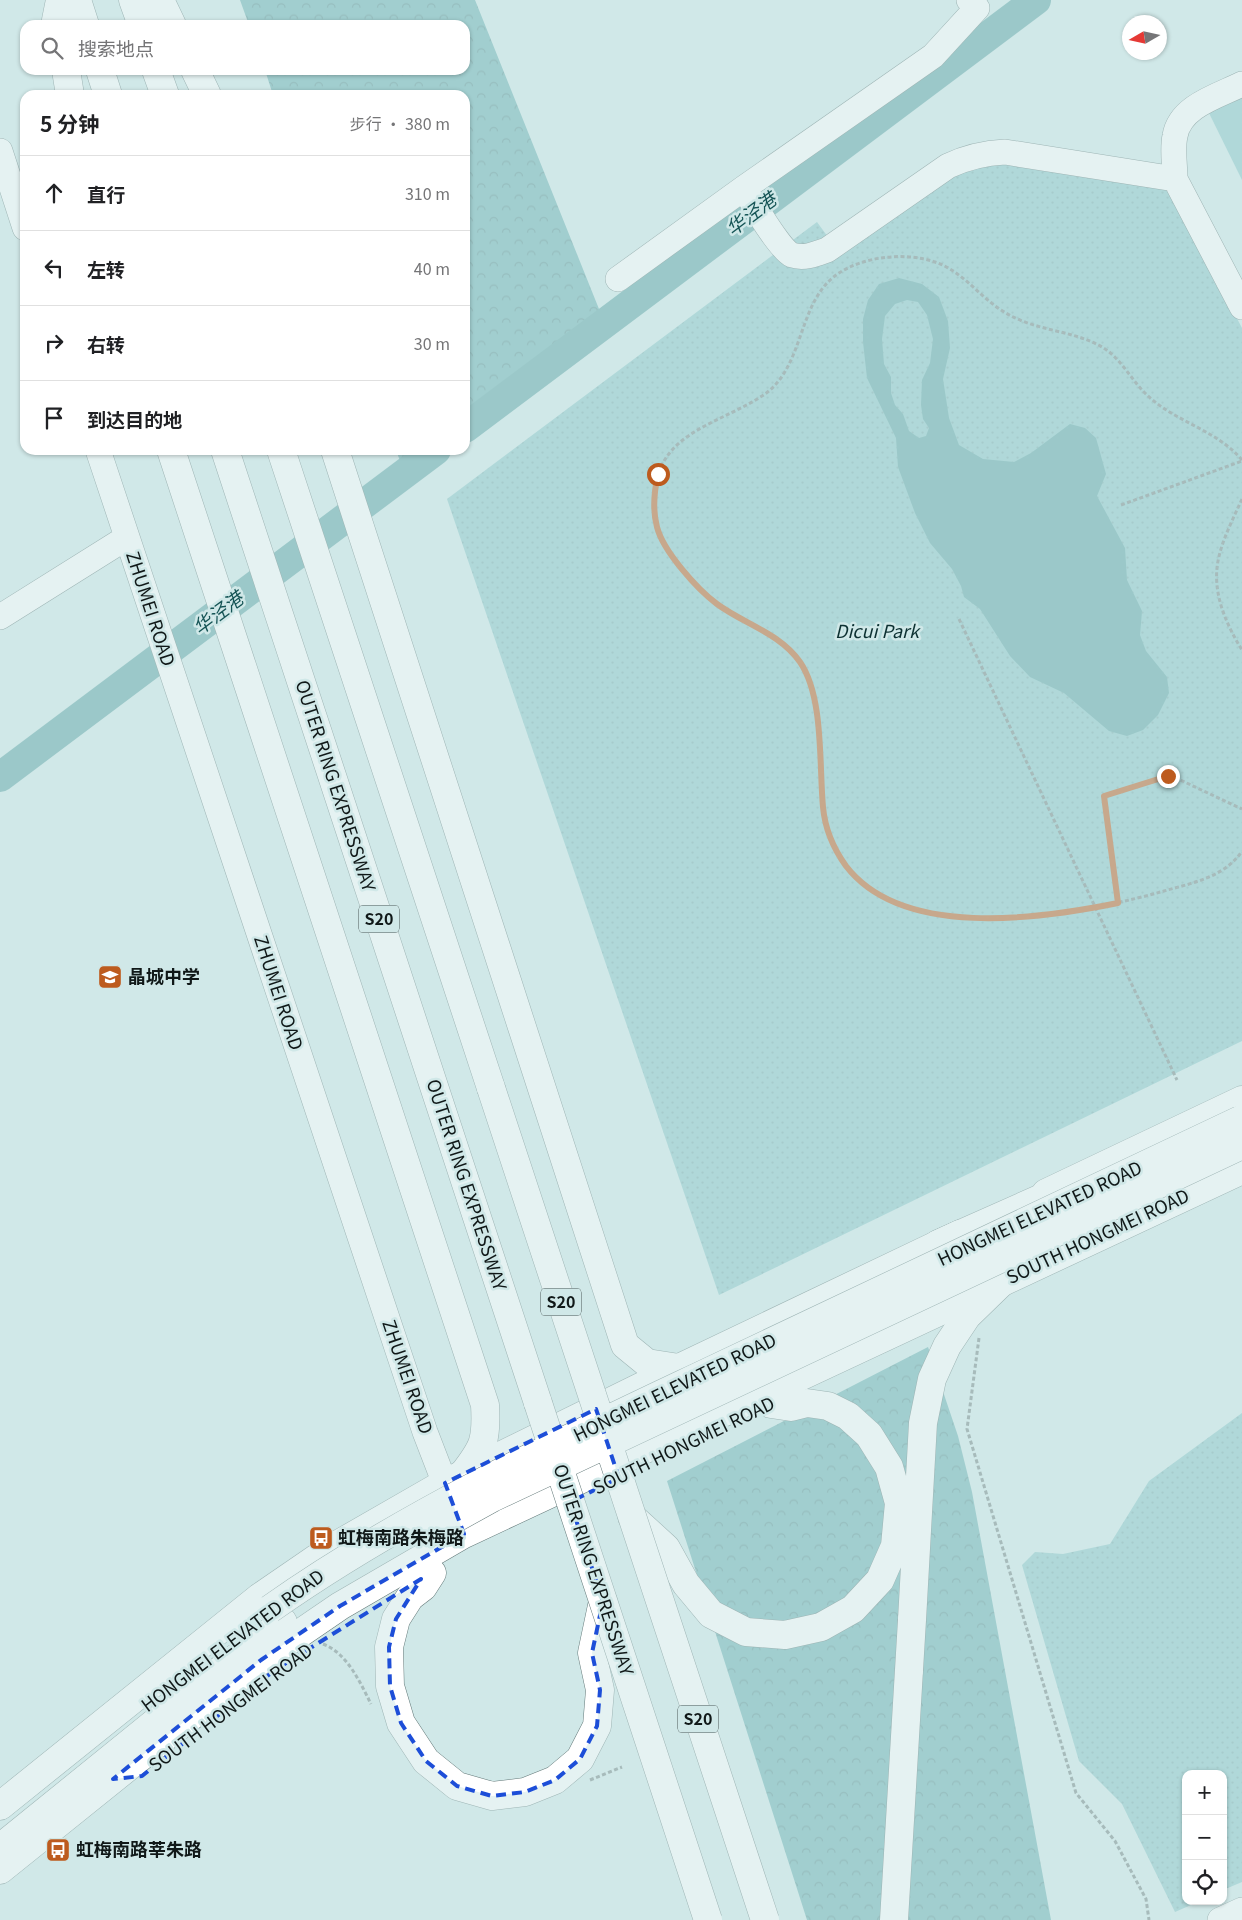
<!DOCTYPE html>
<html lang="zh">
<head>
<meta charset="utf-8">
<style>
	body { margin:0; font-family:Georgia,"Noto Sans SC",serif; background:#f6f6f6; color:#202124 }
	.controls { position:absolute; right:15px; bottom:15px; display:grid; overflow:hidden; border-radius:10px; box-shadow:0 1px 4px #0004 }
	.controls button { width:45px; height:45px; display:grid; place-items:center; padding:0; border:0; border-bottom:1px solid #e0e0e0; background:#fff; color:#202124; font:25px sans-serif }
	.compass { position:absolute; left:1122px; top:15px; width:45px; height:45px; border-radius:50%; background:#fff; box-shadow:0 1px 4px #0004; rotate:261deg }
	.stop { position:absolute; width:15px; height:15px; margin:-11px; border:4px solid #bd5b1e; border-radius:50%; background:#fff }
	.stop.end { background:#bd5b1e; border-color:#fff; box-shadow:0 1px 5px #0008 }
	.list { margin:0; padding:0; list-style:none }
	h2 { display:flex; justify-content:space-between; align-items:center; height:65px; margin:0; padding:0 20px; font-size:21px }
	h2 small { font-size:16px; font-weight:400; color:#757577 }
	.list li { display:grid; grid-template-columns:32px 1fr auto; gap:15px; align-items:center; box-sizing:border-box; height:75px; padding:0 20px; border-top:1px solid #e0e0e0 }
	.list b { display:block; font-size:19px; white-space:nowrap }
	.list em { font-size:16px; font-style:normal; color:#757577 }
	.icon { flex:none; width:28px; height:28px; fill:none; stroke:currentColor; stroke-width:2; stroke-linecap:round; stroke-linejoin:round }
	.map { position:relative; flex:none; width:1242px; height:1920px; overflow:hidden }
	.search { position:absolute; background:#fff; box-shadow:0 1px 4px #0004; left:20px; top:20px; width:450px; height:55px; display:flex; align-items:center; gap:12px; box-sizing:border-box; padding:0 18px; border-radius:15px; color:#757577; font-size:19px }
	.panel { position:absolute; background:#fff; box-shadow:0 1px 4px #0004; left:20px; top:90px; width:450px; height:365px; border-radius:15px }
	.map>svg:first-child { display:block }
</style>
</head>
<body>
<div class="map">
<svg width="1242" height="1920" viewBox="0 0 1242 1920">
	<defs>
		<pattern id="forest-crowns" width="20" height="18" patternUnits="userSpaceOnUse" patternTransform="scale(1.25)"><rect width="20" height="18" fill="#68afb1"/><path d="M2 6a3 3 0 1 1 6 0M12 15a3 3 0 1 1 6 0" fill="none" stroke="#548d8f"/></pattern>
		<pattern id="park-dots" width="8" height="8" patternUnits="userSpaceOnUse" patternTransform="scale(1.25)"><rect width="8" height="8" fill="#89c6c8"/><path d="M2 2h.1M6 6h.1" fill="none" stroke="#75a9ab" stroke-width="1.8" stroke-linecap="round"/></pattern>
	</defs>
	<rect width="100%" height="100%" fill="#d0e8e8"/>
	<path fill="#89c6c8" d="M 1242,94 L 1242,180 L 1208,111 Z"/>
	<path fill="url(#forest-crowns)" d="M 240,0 L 475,0 L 601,314 L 465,423 L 465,95 L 273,95 L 265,70 L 465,70 L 465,25 L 249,25 Z
		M 396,450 L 431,450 L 404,472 Z
		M 928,1347 L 958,1436 L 972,1492 L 1051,1920 L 807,1920 L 667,1481 Z"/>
	<path fill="url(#park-dots)" d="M 1002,157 L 1165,182 L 1242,328 L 1242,1041 L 719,1295 L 447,499 L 817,222 L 836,248 L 960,162 Z
		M 1242,1413 L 1242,1882 L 1223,1890 L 1223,1774 L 1186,1774 L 1186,1901 L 1200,1901 L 1175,1912 L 1122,1804 L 1079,1761 L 1022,1565 L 1035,1552 L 1063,1554 L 1110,1544 L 1149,1481 Z"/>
	<path fill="#5ca3a4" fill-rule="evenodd" d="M 899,278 L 922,284 L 939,297 L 948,321 L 950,348 L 943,379 L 949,418 L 959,445 L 983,459 L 1014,462 L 1031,453 L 1070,424 L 1085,428 L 1096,438 L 1106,474 L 1097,496 L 1125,548 L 1127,580 L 1142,611 L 1140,635 L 1146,651 L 1167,677 L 1169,693 L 1158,715 L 1143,730 L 1127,736 L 1109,731 L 1064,693 L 1030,677 L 1010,656 L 980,609 L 964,597 L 961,586 L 952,569 L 930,543 L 915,513 L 898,467 L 896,438 L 867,378 L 863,342 L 863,319 L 868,300 L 879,284 ZM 907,300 L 918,302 L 927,315 L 933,339 L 930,363 L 922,380 L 921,405 L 923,419 L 929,428 L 926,436 L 919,438 L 909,431 L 903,414 L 895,405 L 891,393 L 891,377 L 884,364 L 882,339 L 885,316 L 895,304 Z"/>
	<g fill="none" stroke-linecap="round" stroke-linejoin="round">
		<path stroke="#5ca3a4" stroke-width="30" d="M 465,428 L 1036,0
			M 0,777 L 436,450"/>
		<defs>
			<path id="minor" d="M 0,151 L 25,228
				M 1175,179 C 1175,166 1172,149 1175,136 C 1180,106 1218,96 1242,84
				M 744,188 C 752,202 780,250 792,255 C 804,259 816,254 827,250 L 948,166 C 967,157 984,153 1005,152 L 1175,179 L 1242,307
				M 618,279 L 744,188 L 933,56 L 977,8 L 969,0
				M 98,450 L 425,1432 L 452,1502
				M 0,617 L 126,538
				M 1220,1920 L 1242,1910"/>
			<path id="major" d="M 1046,1193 L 1242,1100
				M 0,1806 L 260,1597 L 330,1549 L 445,1483 L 679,1368 L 960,1234
				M 0,1870 L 261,1660 L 340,1606 L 464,1534 L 1242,1170"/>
			<path id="highway" d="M 77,0 L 85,25
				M 133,0 L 142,25
				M 160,0 L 172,25
				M 57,25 L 56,20 L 60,0
				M 66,70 L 70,95
				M 100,70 L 108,95
				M 156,70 L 165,95
				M 195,70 L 207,95
				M 171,450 L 485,1405 C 487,1440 484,1447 463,1474
				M 225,450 L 538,1403
				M 281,450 L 491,1088
				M 335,450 L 625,1345 L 647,1363 L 679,1368
				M 938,1244 L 1071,1185
				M 632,1517 L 666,1548 L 686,1584 L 711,1614 L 746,1632 L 785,1635 L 821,1627 L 853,1609 L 880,1580 L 895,1546 L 899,1503 L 889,1467 L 869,1435 L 848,1416 L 828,1406 L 807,1403 L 791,1407 L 771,1404
				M 432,1573 L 423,1587 L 410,1597 L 396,1619 L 389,1647 L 390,1686 L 401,1723 L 426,1761 L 457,1786 L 492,1796 L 525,1792 L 555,1780 L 580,1759 L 597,1726 L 600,1690 L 592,1653 L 603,1601
				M 912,1620 L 923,1423 L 932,1379 L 947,1346 L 967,1316 L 1002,1282
				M 0,1848 L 210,1678 L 283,1622
				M 894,1920 L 909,1670"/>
		</defs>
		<use href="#minor" stroke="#637979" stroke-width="26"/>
		<use href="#major" stroke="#637979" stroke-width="29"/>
		<use href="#highway" stroke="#637979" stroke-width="29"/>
		<path stroke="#758585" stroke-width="3" stroke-dasharray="4 2.5" stroke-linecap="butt" d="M 1242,460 C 1217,430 1175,422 1147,395 C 1131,380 1121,358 1102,347 C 1071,329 1034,332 1001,310 C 978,295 962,271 935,262 C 906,252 865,256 839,273 C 796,301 806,368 762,396 C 714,427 652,433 654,506 C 655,543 691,587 721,606 C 748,624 783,635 801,663 C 835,716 805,800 839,856 C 855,882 881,900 910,908 C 984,929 1091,912 1164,891 C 1192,883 1225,877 1242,851
			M 1242,499 C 1233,519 1222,540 1218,561 C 1212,593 1226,624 1242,650
			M 1121,505 L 1242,461
			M 959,619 L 1177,1080
			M 1118,903 L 1104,796 L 1168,776 L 1176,778 L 1242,809
			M 979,1338 L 967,1429 L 1076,1793 L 1115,1841 L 1146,1899 L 1149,1920
			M 323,1644 C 347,1653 360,1682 371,1704
			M 590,1780 L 622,1767"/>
		<use href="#minor" stroke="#fff" stroke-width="25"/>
		<use href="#major" stroke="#fff" stroke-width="28"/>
		<use href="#highway" stroke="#fff" stroke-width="28"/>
		<defs>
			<path id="highway-bridge" d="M 491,1088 L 765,1920
				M 538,1403 L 708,1920
				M 427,1534 L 492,1498 L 1242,1145
				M 270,1609 C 406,1513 558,1443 708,1372 C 886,1287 1064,1203 1242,1119
				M 909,1670 L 912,1620"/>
		</defs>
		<use href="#highway-bridge" stroke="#637979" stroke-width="29" stroke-linecap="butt"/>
		<use href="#highway-bridge" stroke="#fff" stroke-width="28"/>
	</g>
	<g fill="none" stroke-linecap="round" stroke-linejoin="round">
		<path stroke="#bd5b1e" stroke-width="6" d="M 658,474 C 654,492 652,509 657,527 C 663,551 697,589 717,604 C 744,624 780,633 800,662 C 824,697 819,765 823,807 C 825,829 833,848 846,866 C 902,939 1039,919 1118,903 L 1104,796 L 1168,776"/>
	</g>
	<path d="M0 0H1242V1920H0ZM 596,1409 L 619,1478 L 570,1502 L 603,1601 L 592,1653 L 600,1690 L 597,1726 L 580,1759 L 555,1780 L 525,1792 L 492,1796 L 457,1786 L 426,1761 L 401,1723 L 390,1686 L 389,1647 L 396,1619 L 421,1579 L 275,1670 L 142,1776 L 113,1779 L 261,1660 L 340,1606 L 464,1534 L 445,1483 Z" fill="#d0e8e8" fill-opacity=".55" fill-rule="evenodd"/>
	<path fill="none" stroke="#1d4ed8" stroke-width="4" stroke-dasharray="10 6" stroke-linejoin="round" d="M 596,1409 L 619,1478 L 570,1502 L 603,1601 L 592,1653 L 600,1690 L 597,1726 L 580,1759 L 555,1780 L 525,1792 L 492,1796 L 457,1786 L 426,1761 L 401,1723 L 390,1686 L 389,1647 L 396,1619 L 421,1579 L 275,1670 L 142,1776 L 113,1779 L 261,1660 L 340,1606 L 464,1534 L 445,1483 Z"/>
	<defs>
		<symbol id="school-square" viewBox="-11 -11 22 22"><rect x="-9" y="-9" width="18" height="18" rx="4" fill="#bd5b1e" stroke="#d0e8e8"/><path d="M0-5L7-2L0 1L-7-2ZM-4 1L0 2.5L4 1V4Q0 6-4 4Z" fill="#fff"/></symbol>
		<symbol id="bus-square" viewBox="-11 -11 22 22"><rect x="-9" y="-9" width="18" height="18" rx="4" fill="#bd5b1e" stroke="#d0e8e8"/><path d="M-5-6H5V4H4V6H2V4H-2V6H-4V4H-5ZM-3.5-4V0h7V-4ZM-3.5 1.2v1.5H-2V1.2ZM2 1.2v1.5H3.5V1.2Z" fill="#fff"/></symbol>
	</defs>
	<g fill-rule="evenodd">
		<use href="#school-square" x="96" y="963" width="28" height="28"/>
		<use href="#bus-square" x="307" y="1524" width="28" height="28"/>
		<use href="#bus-square" x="44" y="1836" width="28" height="28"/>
	</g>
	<g text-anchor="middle" stroke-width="5" stroke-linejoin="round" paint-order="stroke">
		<g fill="#d0e8e8" stroke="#4a5656" stroke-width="1">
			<rect x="359" y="905.5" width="40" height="27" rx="4"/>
			<rect x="541" y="1288.5" width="40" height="27" rx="4"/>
			<rect x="678" y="1705.5" width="40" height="27" rx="4"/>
		</g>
		<g font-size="16" font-weight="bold" fill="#101818">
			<text x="379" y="925">S20</text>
			<text x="561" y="1308">S20</text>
			<text x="698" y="1725">S20</text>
		</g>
		<g font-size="18" fill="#101818" stroke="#d0e8e8">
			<text transform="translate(150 609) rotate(72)" y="6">ZHUMEI ROAD</text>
			<text transform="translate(335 786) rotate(72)" y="6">OUTER RING EXPRESSWAY</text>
			<text transform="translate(278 993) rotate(72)" y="6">ZHUMEI ROAD</text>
			<text transform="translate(466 1185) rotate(72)" y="6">OUTER RING EXPRESSWAY</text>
			<text transform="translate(1040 1214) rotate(-25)" y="6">HONGMEI ELEVATED ROAD</text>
			<text transform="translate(1098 1237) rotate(-25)" y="6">SOUTH HONGMEI ROAD</text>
			<text transform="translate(407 1377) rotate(71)" y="6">ZHUMEI ROAD</text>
			<text transform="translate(675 1388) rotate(-26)" y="6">HONGMEI ELEVATED ROAD</text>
			<text transform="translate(684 1446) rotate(-26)" y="6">SOUTH HONGMEI ROAD</text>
			<text transform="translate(593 1570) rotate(72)" y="6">OUTER RING EXPRESSWAY</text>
			<text transform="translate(233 1641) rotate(-37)" y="6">HONGMEI ELEVATED ROAD</text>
			<text transform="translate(231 1708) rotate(-37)" y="6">SOUTH HONGMEI ROAD</text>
		</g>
		<g font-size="18" font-style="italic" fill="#0d3132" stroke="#d0e8e8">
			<text x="877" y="638">Dicui Park</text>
		</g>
		<g font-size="18" font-weight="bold" fill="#101818" stroke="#d0e8e8" text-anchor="start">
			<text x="128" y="983">晶城中学</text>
			<text x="338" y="1544">虹梅南路朱梅路</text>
			<text x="76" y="1856">虹梅南路莘朱路</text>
		</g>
		<g font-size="19" font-style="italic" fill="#155455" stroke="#d0e8e8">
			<text transform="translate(751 214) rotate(-37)" y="7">华泾港</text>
			<text transform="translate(218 613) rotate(-37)" y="7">华泾港</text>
		</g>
	</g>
</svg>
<div class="controls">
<button>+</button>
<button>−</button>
<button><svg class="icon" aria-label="locate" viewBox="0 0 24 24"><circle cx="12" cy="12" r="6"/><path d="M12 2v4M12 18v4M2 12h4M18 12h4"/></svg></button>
</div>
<svg class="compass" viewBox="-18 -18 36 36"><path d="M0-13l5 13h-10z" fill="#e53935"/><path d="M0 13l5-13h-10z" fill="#757577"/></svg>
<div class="stop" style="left:658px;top:474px"></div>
<div class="stop end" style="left:1168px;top:776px"></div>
<div class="search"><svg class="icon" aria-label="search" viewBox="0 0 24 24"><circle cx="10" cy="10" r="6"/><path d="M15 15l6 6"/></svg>搜索地点</div>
<section class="panel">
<h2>5 分钟<small>步行 · 380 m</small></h2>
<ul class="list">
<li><svg class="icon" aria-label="ahead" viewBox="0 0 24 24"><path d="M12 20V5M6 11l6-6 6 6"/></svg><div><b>直行</b></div><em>310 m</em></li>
<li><svg class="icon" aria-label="left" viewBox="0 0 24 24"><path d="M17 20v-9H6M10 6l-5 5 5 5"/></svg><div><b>左转</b></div><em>40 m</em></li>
<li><svg class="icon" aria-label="right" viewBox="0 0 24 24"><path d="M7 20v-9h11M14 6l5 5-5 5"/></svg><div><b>右转</b></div><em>30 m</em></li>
<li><svg class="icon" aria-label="arrive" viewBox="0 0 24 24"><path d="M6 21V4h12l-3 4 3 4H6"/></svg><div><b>到达目的地</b></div></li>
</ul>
</section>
</div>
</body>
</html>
